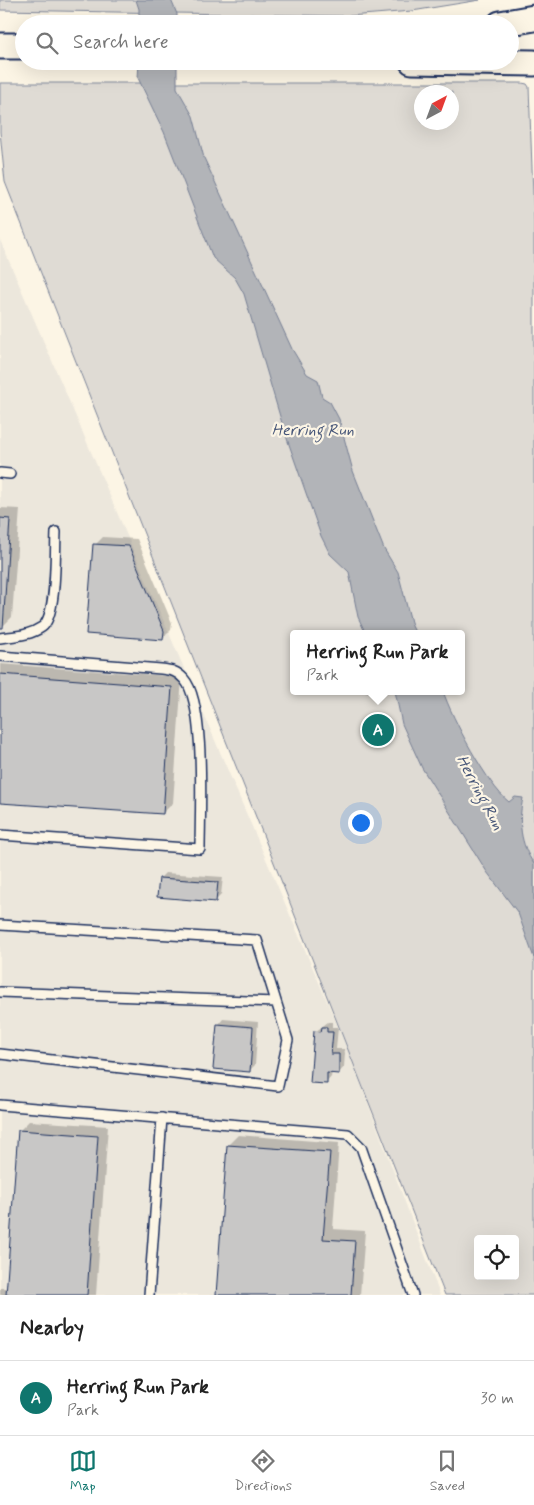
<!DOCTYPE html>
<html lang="en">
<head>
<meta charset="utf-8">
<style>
	body { margin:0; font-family:Mynerve,sans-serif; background:#f6f6f6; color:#222 }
	.controls { position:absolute; right:15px; bottom:15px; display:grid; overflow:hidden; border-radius:5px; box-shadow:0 5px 20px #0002 }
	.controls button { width:45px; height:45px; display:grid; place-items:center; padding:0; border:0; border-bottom:1px solid #e0e0e0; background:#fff; color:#222; font:25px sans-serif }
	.compass { position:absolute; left:414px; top:85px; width:45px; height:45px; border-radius:50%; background:#fff; box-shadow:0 5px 20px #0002; rotate:41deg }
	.you { position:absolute; left:360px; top:822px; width:18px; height:18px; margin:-12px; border:4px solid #fff; border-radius:50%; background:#1a73e8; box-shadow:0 0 0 8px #1a73e833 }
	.badge { display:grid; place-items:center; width:32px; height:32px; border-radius:50%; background:#0f766e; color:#fff; font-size:16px; font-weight:700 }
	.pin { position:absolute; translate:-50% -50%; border:2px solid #fff; box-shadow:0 1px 5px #0006 }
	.popup { position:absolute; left:290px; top:630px; width:175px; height:65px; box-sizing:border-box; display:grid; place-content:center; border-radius:5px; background:#fff; filter:drop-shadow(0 1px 4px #0005); font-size:16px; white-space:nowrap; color:#767676 }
	.popup b { font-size:19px; color:#222 }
	.popup::after { content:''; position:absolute; left:50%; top:100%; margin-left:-10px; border:10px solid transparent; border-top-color:#fff }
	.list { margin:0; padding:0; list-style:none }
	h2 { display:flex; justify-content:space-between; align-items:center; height:65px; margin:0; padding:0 20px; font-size:21px }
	h2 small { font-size:16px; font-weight:400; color:#767676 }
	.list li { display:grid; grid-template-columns:32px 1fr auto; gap:15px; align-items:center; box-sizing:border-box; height:75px; padding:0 20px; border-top:1px solid #e0e0e0 }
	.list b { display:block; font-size:19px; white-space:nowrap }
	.list p { margin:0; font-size:16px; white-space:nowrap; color:#767676 }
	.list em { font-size:16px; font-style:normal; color:#767676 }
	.icon { flex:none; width:28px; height:28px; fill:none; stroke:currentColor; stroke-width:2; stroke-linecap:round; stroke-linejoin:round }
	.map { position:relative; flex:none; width:534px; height:1295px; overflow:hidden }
	.search { position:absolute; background:#fff; box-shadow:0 5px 20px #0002; left:15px; right:15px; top:15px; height:55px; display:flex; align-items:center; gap:12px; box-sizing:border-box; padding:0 18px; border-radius:28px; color:#767676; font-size:19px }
	.sheet { height:140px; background:#fff }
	nav { display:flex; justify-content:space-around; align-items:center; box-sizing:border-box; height:70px; border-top:1px solid #e0e0e0; background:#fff; font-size:14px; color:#767676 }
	nav a { display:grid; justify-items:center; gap:2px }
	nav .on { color:#0f766e }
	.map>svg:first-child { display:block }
</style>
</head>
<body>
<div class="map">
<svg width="534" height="1295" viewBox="0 0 534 1295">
	<rect width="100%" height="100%" fill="#fcf5e5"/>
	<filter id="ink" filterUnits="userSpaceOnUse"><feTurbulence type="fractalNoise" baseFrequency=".02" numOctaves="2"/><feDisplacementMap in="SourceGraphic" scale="10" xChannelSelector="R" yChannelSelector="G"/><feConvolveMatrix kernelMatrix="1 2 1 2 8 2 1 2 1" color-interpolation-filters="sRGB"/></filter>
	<g filter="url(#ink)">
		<path fill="#ece7dc" d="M 0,240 L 348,1050 L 440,1295 L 0,1295 Z"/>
		<path fill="#dfdbd4" stroke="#7d8599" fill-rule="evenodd" d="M 0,0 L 480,0 L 412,11 L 349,16 L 0,10 Z
			M 0,83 L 522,83 L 527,84 L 529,87 L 534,222 L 534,1295 L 445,1295 L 5,182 L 0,132 ZM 422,92 L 452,92 L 452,122 L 422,122 ZM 294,634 L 462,634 L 462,691 L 294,691 ZM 478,1239 L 515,1239 L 515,1276 L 478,1276 Z"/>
		<path fill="#b2b4b8" stroke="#767f94" d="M 136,0 L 171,0 L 177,14 L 177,24 L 139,24 L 139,9 Z
			M 139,61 L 177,61 L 177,88 L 193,116 L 204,158 L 292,349 L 307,374 L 318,380 L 322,397 L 330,402 L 339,419 L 353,471 L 384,549 L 398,572 L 412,626 L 416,634 L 366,634 L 358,617 L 349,572 L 330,554 L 321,536 L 284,430 L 244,294 L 235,278 L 213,258 L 164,132 L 138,78 Z
			M 395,691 L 443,691 C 452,718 487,785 509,802 L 515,797 L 523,798 C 518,821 520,844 534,864 L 534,958 L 518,913 L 487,872 L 422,768 L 402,724 Z"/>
		<path fill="#0003" d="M 0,508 L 20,509 L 12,617 L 2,627 L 0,627 Z
			M 103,537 L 137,539 L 172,623 L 171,630 L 163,638 L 95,545 Z
			M 0,664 L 182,677 L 173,803 L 163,813 L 0,802 Z
			M 165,873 L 223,877 L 221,895 L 216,900 L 160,878 Z
			M 223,1019 L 258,1022 L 255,1065 L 249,1071 L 218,1025 Z
			M 328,1022 L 332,1022 L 332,1027 L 338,1027 L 336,1049 L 344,1049 L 345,1053 L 344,1067 L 339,1073 L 332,1072 L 331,1077 L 326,1083 L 315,1032 Z
			M 29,1121 L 108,1126 L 96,1295 L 0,1295 L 0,1288 L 8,1288 L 19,1131 Z
			M 238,1135 L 339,1143 L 333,1229 L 365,1231 L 360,1295 L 217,1295 L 228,1145 Z"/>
		<path fill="#c8c7c6" stroke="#1b2f5e" d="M 0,518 L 10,519 L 3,628 L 0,628 Z
			M 93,544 L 129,546 L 164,631 L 163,640 L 86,634 Z
			M 0,674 L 172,687 L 163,814 L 0,803 Z
			M 159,878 L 218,882 L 216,902 L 157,897 Z
			M 217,1024 L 253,1027 L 250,1072 L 213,1069 Z
			M 322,1027 L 327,1027 L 327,1032 L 333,1032 L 331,1054 L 339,1054 L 339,1074 L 327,1073 L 327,1084 L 310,1083 L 314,1031 L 321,1032 Z
			M 18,1130 L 98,1136 L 87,1295 L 6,1295 Z
			M 227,1145 L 330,1152 L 323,1239 L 355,1241 L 351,1295 L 216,1295 Z"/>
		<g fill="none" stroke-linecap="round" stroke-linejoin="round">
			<defs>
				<path id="lane" d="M 0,473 L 10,474
					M 0,638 C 14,636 29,636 42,627 C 57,617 55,552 56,532
					M 0,656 L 161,669 C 171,670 177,671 184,679 C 206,703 200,814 200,849 L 0,835
					M 0,925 L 257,940 L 288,1040 L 278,1086 L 0,1054
					M 0,992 L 276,1002
					M 0,1105 L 348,1134 L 361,1147 L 413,1295
					M 149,1295 L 162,1118"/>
				<path id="secondary" d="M 500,24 L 534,18
					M 0,46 L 24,46
					M 412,61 L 534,63"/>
			</defs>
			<use href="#lane" stroke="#1b2f5e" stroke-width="12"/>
			<use href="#secondary" stroke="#1b2f5e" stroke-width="29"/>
			<use href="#lane" stroke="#fcf5e5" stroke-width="9"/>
			<use href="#secondary" stroke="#fcf5e5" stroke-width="25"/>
		</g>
	</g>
	<g text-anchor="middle" stroke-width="4.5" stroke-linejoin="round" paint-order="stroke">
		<g font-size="16" font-style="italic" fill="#485779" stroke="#fcf5e5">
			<text x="313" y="435">Herring Run</text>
			<text transform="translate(481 792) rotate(62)" y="6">Herring Run</text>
		</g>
	</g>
</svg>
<div class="controls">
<button><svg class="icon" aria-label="locate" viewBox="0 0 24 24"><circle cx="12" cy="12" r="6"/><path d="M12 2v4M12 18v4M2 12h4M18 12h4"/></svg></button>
</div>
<svg class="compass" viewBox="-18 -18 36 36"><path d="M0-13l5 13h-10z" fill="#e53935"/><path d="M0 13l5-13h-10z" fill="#767676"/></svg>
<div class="you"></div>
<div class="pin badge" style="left:378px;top:730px">A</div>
<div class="popup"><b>Herring Run Park</b>Park</div>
<div class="search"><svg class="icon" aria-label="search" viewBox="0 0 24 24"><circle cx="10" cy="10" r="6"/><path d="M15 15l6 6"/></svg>Search here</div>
</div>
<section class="sheet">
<h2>Nearby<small></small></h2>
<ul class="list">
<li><span class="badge">A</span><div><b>Herring Run Park</b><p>Park</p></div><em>30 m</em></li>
</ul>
</section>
<nav>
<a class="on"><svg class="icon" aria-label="map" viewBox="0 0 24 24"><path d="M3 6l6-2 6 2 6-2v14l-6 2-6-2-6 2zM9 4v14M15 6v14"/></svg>Map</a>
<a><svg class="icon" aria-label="directions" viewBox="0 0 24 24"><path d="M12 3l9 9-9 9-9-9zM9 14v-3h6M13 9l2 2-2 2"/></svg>Directions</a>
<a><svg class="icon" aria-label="saved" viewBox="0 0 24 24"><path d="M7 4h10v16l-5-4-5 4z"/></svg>Saved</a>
</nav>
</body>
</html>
